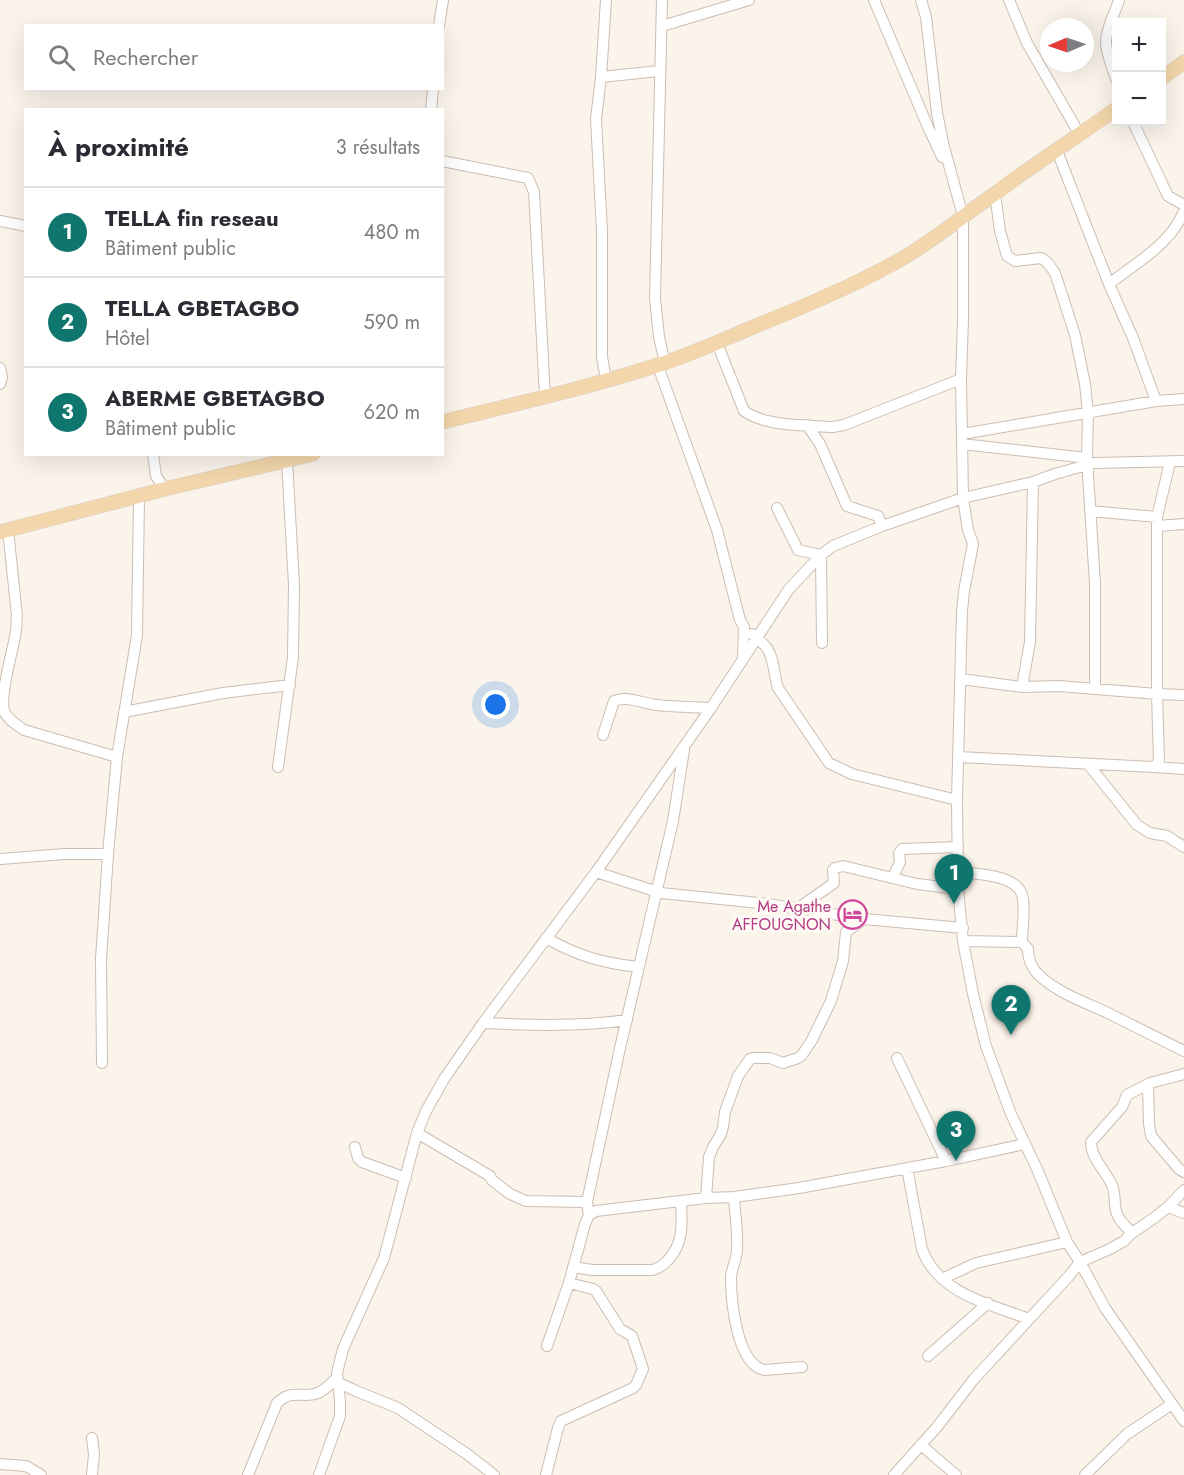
<!DOCTYPE html>
<html lang="fr">
<head>
<meta charset="utf-8">
<style>
	body { margin:0; font-family:Jost,sans-serif; background:#f7f7f7; color:#2b2b33 }
	.controls { position:absolute; right:18px; top:18px; display:grid; overflow:hidden; border-radius:0px; box-shadow:0 6px 24px #0002 }
	.controls button { width:54px; height:54px; display:grid; place-items:center; padding:0; border:0; border-bottom:2px solid #e1e1e2; background:#fff; color:#2b2b33; font:30px sans-serif }
	.compass { position:absolute; left:1040px; top:18px; width:54px; height:54px; border-radius:50%; background:#fff; box-shadow:0 6px 24px #0002; rotate:268deg }
	.you { position:absolute; left:496px; top:705px; width:21px; height:21px; margin:-15px; border:4px solid #fff; border-radius:50%; background:#1a73e8; box-shadow:0 0 0 9px #1a73e833 }
	.badge { display:grid; place-items:center; width:39px; height:39px; border-radius:50%; background:#0f766e; color:#fff; font-size:20px; font-weight:700 }
	.pin { position:absolute; translate:-50% -50px; filter:drop-shadow(0 2px 3px #0008) }
	.pin::after { content:''; position:absolute; top:32px; width:21px; height:18px; background:inherit; clip-path:polygon(0 0,100% 0,50% 100%) }
	.list { margin:0; padding:0; list-style:none }
	h2 { display:flex; justify-content:space-between; align-items:center; height:78px; margin:0; padding:0 24px; font-size:26px }
	h2 small { font-size:20px; font-weight:400; color:#7c7c81 }
	.list li { display:grid; grid-template-columns:39px 1fr auto; gap:18px; align-items:center; box-sizing:border-box; height:90px; padding:0 24px; border-top:2px solid #e1e1e2 }
	.list b { display:block; font-size:22px; white-space:nowrap }
	.list p { margin:0; font-size:20px; white-space:nowrap; color:#7c7c81 }
	.list em { font-size:20px; font-style:normal; color:#7c7c81 }
	.icon { flex:none; width:33px; height:33px; fill:none; stroke:currentColor; stroke-width:2; stroke-linecap:round; stroke-linejoin:round }
	.map { position:relative; flex:none; width:1184px; height:1475px; overflow:hidden }
	.search { position:absolute; background:#fff; box-shadow:0 6px 24px #0002; left:24px; top:24px; width:420px; height:66px; display:flex; align-items:center; gap:15px; box-sizing:border-box; padding:0 21px; border-radius:0px; color:#7c7c81; font-size:22px }
	.panel { position:absolute; background:#fff; box-shadow:0 6px 24px #0002; left:24px; top:108px; width:420px; height:348px; border-radius:0px }
	.map>svg:first-child { display:block }
</style>
</head>
<body>
<div class="map">
<svg width="1184" height="1475" viewBox="0 0 1184 1475">
	<rect width="100%" height="100%" fill="#fbf4eb"/>
	<g fill="none" stroke-linecap="round" stroke-linejoin="round">
		<defs>
			<path id="minor" d="M 662,0 L 655,298 L 659,337 L 665,363
				M 874,0 L 928,127 L 942,157
				M 921,0 L 926,17 L 937,113 L 944,147 L 963,216 L 963,319 L 961,379 L 963,498 L 968,530 L 973,544 L 964,591 L 962,611 L 957,800 L 958,889 L 963,941 L 973,994 L 986,1046 L 1011,1114 L 1037,1169 L 1067,1242 L 1080,1262 L 1105,1308 L 1184,1421
				M 1009,0 L 1027,43 L 1080,135
				M 439,26 L 443,0
				M 662,26 L 749,0
				M 601,77 L 659,71
				M 1116,79 C 1113,68 1106,54 1106,42 C 1106,28 1115,13 1119,0
				M 431,110 L 433,88
				M 1133,122 L 1168,196 L 1184,205
				M 1057,151 L 1109,284 L 1133,338 L 1156,401
				M 442,161 L 528,178 L 534,192 L 545,396
				M 995,193 L 1000,231 L 1007,256 L 1015,261 L 1041,258 L 1047,262 L 1055,273 L 1075,335 L 1085,384 L 1088,413 L 1087,458 L 1095,584 L 1095,688
				M 0,221 L 26,226
				M 1109,284 C 1136,263 1171,244 1184,211
				M 717,343 L 744,411 C 767,427 805,425 833,427 L 844,425 L 961,379
				M 658,366 L 717,530 L 740,620 L 744,627 L 743,657
				M 0,368 L 2,377 L 0,384
				M 606,380 L 602,357 L 602,231 L 596,119 L 601,77 L 606,0
				M 807,425 L 820,444 L 847,506 L 878,516 L 882,526
				M 962,434 L 1156,401 L 1184,399
				M 962,444 L 1087,458
				M 153,454 L 156,476 L 165,489
				M 777,508 L 798,550 L 821,555 L 822,643
				M 1090,511 L 1157,517
				M 1157,526 L 1184,524
				M 8,530 L 17,616 C 16,621 17,626 16,631 C 13,651 0,692 4,711 C 7,719 17,725 24,730 L 117,757
				M 752,634 C 757,638 762,642 766,647 C 774,656 774,676 778,688 L 829,763 L 852,774 L 957,800
				M 961,679 L 1022,687 L 1059,686 L 1157,694 L 1184,695
				M 1022,687 L 1030,642 L 1033,482
				M 124,712 L 223,693 L 290,685
				M 603,735 L 614,701 C 627,695 644,704 657,705 C 675,707 693,707 711,708
				M 959,757 L 1153,767 L 1155,766 L 1159,761 L 1157,694 L 1157,517 L 1170,462
				M 1088,764 L 1137,825 L 1150,833 L 1167,836 L 1184,847
				M 278,767 L 293,657 L 294,585 L 287,461
				M 1153,767 L 1184,769
				M 0,859 L 64,854 L 108,854
				M 596,872 L 661,893 L 768,904 L 864,919 L 963,928
				M 958,872 C 977,874 1020,874 1023,899 C 1025,913 1022,928 1022,942
				M 893,877 L 900,862 L 899,853 L 902,849 L 958,847
				M 797,909 L 834,883 L 833,870 L 835,868 L 843,866 L 917,884 L 958,889
				M 546,938 C 578,956 602,963 638,967
				M 963,941 L 1022,942 L 1028,949 C 1028,961 1032,969 1041,977 C 1059,993 1084,1002 1106,1012 C 1132,1025 1158,1038 1184,1051
				M 483,1023 C 532,1025 579,1027 627,1020
				M 897,1058 L 946,1161
				M 102,1063 L 101,959 L 108,854 L 117,757 L 137,635 L 139,497
				M 1148,1084 L 1149,1124 L 1151,1136 L 1179,1169 L 1184,1172
				M 417,1133 L 490,1176 L 492,1180 L 510,1194 L 526,1201 L 587,1202
				M 355,1147 L 358,1158 L 362,1162 L 406,1178
				M 907,1168 L 922,1249 C 938,1294 990,1304 1029,1319
				M 734,1197 C 735,1214 738,1232 737,1249 C 737,1259 732,1267 731,1277 C 731,1300 736,1363 764,1370 L 802,1367
				M 706,1198 L 709,1157 L 713,1147 L 721,1134 L 723,1127 L 725,1112 L 738,1076 L 750,1059 L 753,1058 L 770,1058 L 783,1063 L 798,1058 L 802,1055 L 812,1040 L 831,1001 L 843,961 L 846,932 L 864,919
				M 1168,1207 L 1184,1213
				M 589,1215 L 587,1202 L 620,1048 L 673,821 L 684,750
				M 1132,1233 C 1128,1228 1122,1224 1119,1218 C 1112,1208 1117,1196 1112,1185 C 1106,1171 1091,1159 1091,1142 L 1122,1107 L 1127,1095 L 1150,1083 L 1184,1074
				M 573,1267 L 592,1270 L 652,1270 C 660,1268 664,1265 669,1259 C 684,1242 682,1223 681,1202
				M 942,1279 L 976,1263 L 1067,1242
				M 547,1346 L 569,1283 L 585,1224 L 589,1215 L 596,1211 L 706,1198 L 734,1197 L 799,1188 L 946,1161 L 1025,1144
				M 928,1356 L 988,1303
				M 337,1382 L 356,1391 L 398,1408 L 467,1454 L 494,1475
				M 92,1438 L 94,1454 L 92,1475
				M 921,1445 L 956,1475
				M 0,1464 L 26,1466 L 41,1475
				M 248,1475 L 277,1403 C 293,1388 301,1399 318,1393 C 325,1390 331,1383 337,1378
				M 319,1475 L 340,1416 L 340,1401 L 337,1373 L 343,1349 L 384,1258 L 417,1133 L 426,1111 L 444,1079 L 483,1023 L 596,872 L 711,708 L 789,589 L 821,555 L 833,546 L 882,526 L 963,498 L 1033,482 L 1055,474 L 1094,463 L 1184,461
				M 546,1475 L 558,1428 L 561,1421 L 633,1388 L 636,1385 L 643,1369 L 632,1336 L 620,1329 L 596,1291 L 593,1289 L 569,1283
				M 894,1475 L 937,1427 L 974,1379 L 1069,1276 L 1080,1262 L 1110,1249 L 1124,1241 L 1132,1233 L 1154,1218 L 1168,1207 L 1184,1190
				M 1085,1475 L 1127,1434 L 1172,1404"/>
			<path id="major" d="M 1162,78 L 1184,62
				M 442,422 C 515,404 587,388 658,365 C 690,355 720,341 751,328 C 800,308 849,288 896,262 C 930,244 961,217 993,195 C 1033,165 1075,138 1116,109
				M 0,532 L 165,489 L 313,454"/>
		</defs>
		<use href="#minor" stroke="#cdbdb2" stroke-width="12"/>
		<use href="#major" stroke="#d8d1ce" stroke-width="15"/>
		<use href="#minor" stroke="#fff" stroke-width="10"/>
		<use href="#major" stroke="#f3d6ab" stroke-width="14"/>
	</g>
	<defs>
		<symbol id="hotel-ring" viewBox="-11 -11 22 22"><circle r="9.5" fill="#fef9f2" stroke="#d1479c" stroke-width="1.5"/><path d="M-6-4.5h1.5V1H6V5H4.5V3h-9V5H-6ZM-4 0a1.8 1.8 0 1 1 3.6 0ZM.5 0V-2.5h3Q6-2.5 6 0Z" fill="#d1479c"/></symbol>
	</defs>
	<g fill-rule="evenodd">
		<use href="#hotel-ring" x="836" y="898" width="33" height="33"/>
	</g>
	<g text-anchor="middle" stroke-width="6" stroke-linejoin="round" paint-order="stroke">
		<g font-size="16" fill="#b23c85" stroke="#fef9f2" text-anchor="end">
			<text x="831" y="912">Me Agathe<tspan x="831" dy="18">AFFOUGNON</tspan></text>
		</g>
	</g>
</svg>
<div class="controls">
<button>+</button>
<button>−</button>
</div>
<svg class="compass" viewBox="-18 -18 36 36"><path d="M0-13l5 13h-10z" fill="#e53935"/><path d="M0 13l5-13h-10z" fill="#7c7c81"/></svg>
<div class="you"></div>
<div class="pin badge" style="left:954px;top:904px">1</div>
<div class="pin badge" style="left:1011px;top:1035px">2</div>
<div class="pin badge" style="left:956px;top:1161px">3</div>
<div class="search"><svg class="icon" aria-label="search" viewBox="0 0 24 24"><circle cx="10" cy="10" r="6"/><path d="M15 15l6 6"/></svg>Rechercher</div>
<section class="panel">
<h2>À proximité<small>3 résultats</small></h2>
<ul class="list">
<li><span class="badge">1</span><div><b>TELLA fin reseau</b><p>Bâtiment public</p></div><em>480 m</em></li>
<li><span class="badge">2</span><div><b>TELLA GBETAGBO</b><p>Hôtel</p></div><em>590 m</em></li>
<li><span class="badge">3</span><div><b>ABERME GBETAGBO</b><p>Bâtiment public</p></div><em>620 m</em></li>
</ul>
</section>
</div>
</body>
</html>
